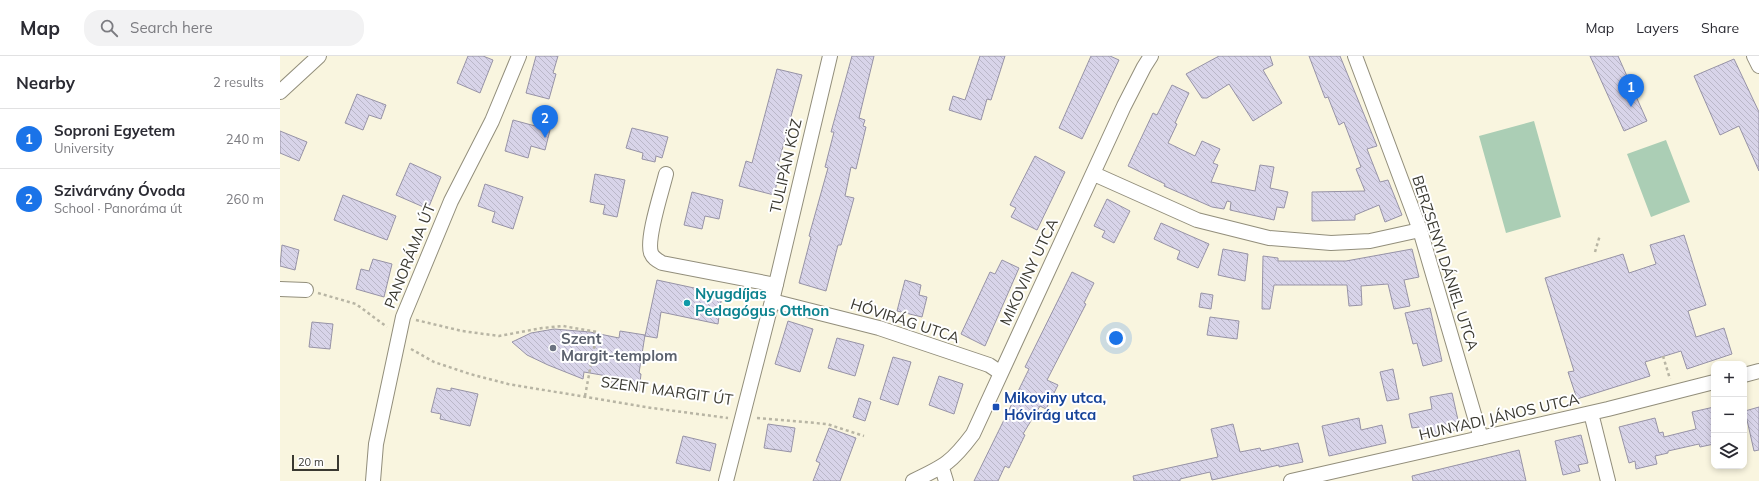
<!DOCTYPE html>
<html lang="en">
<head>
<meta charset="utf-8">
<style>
	body { margin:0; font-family:Mulish,sans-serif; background:#f2f2f3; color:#2b2b33 }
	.controls { position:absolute; right:12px; bottom:12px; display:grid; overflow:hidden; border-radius:8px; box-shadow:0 2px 6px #0003 }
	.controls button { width:36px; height:36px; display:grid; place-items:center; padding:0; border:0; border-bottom:1px solid #e1e1e2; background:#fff; color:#2b2b33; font:20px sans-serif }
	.scale { position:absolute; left:12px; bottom:10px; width:47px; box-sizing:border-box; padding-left:4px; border:2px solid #3a3931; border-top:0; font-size:11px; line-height:14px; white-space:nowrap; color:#3a3931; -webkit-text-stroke:3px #fff; paint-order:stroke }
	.you { position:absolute; left:836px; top:282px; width:14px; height:14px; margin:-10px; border:3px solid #fff; border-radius:50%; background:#1a73e8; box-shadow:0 0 0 6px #1a73e833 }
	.badge { display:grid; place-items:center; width:26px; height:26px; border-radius:50%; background:#1a73e8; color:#fff; font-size:13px; font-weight:700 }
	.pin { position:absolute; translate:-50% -33px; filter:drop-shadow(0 1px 2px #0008) }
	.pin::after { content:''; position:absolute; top:21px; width:14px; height:12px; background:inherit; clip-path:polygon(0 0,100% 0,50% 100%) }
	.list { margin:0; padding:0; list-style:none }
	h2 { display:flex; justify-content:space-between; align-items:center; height:52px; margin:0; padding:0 16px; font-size:17px }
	h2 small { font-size:13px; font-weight:400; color:#7c7c81 }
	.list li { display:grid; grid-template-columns:26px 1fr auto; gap:12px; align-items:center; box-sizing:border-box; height:60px; padding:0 16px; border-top:1px solid #e1e1e2 }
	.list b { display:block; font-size:15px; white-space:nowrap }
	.list p { margin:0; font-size:13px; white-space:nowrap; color:#7c7c81 }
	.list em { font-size:13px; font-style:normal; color:#7c7c81 }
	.icon { flex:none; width:22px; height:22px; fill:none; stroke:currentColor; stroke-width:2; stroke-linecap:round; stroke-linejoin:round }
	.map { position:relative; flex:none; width:1479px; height:425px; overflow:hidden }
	header { display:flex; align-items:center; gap:24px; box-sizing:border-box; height:56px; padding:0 20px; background:#fff; border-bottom:1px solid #e1e1e2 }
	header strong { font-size:19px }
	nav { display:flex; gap:22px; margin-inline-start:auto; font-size:14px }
	.search { width:280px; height:36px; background:#f2f2f3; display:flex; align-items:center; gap:10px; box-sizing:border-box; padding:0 14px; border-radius:16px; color:#7c7c81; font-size:15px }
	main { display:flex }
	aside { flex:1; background:#fff }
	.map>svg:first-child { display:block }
</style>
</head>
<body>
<header>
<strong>Map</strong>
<div class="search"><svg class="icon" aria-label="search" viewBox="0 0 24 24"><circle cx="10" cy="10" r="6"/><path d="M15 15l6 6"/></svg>Search here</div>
<nav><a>Map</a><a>Layers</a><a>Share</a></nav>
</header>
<main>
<aside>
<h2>Nearby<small>2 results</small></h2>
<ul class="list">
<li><span class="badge">1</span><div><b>Soproni Egyetem</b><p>University</p></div><em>240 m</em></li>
<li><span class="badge">2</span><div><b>Szivárvány Óvoda</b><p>School · Panoráma út</p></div><em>260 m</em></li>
</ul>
</aside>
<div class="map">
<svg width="1479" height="425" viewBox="0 0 1479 425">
	<defs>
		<pattern id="building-back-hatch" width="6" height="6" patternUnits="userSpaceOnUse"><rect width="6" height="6" fill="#d8d4e9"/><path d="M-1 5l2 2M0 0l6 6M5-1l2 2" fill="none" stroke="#bab7c8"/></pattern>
	</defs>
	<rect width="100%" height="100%" fill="#f9f5df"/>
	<path fill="#abceb5" d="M 1254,65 L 1281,161 L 1226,177 L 1199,80 Z
		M 1386,84 L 1410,146 L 1371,161 L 1347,98 Z"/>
	<path fill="url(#building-back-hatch)" stroke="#9793a6" d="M 188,0 L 203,0 L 213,4 L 200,37 L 177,27 Z
		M 256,0 L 278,0 L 273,17 L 276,18 L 269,43 L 246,37 Z
		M 572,0 L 594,0 L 579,62 L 585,64 L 583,70 L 586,71 L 576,113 L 571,111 L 565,140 L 574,142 L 561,189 L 558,189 L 546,235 L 519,227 L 531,181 L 529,180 L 548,112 L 545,111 L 554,76 L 551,76 Z
		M 700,0 L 725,0 L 711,44 L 707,43 L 701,64 L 669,54 L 673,40 L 685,44 Z
		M 811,0 L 830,0 L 839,4 L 802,83 L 779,72 Z
		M 939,0 L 990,0 L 993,9 L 983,14 L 1002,47 L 973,65 L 949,28 L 927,42 L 922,42 L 906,18 Z
		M 1029,0 L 1060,0 L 1097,90 L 1087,93 L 1100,126 L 1108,124 L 1122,159 L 1105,166 L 1099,149 L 1075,159 L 1075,164 L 1032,165 L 1032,136 L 1085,135 L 1076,113 L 1081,111 L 1064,66 L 1059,69 L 1048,41 L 1045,42 Z
		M 1310,0 L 1338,0 L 1367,65 L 1344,75 Z
		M 1454,3 L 1479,56 L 1479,115 L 1459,70 L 1440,79 L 1414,20 Z
		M 497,13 L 522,19 L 497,113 L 500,114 L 494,139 L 459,130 L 466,105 L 472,107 Z
		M 892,29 L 909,37 L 895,67 L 897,68 L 888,87 L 915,100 L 922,85 L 940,93 L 933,107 L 938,109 L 931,126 L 975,135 L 980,109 L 994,111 L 990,132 L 1008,136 L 1004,152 L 997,151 L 994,164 L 950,154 L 951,146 L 947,145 L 944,153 L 932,151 L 884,130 L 885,128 L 848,110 L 873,57 L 877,59 Z
		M 77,38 L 106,49 L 101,63 L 89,59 L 83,74 L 65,67 Z
		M 233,64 L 270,74 L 265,94 L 251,90 L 248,102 L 225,95 Z
		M 352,72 L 388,81 L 382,102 L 376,100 L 375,106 L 362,103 L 363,97 L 346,92 Z
		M 0,75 L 27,86 L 19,105 L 0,97 Z
		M 755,100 L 785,116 L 757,174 L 731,161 L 736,152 L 730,149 Z
		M 130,107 L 161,121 L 148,153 L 116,139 Z
		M 315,118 L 345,124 L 337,161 L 323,158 L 325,149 L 310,146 Z
		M 205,128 L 243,141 L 233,173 L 212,166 L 215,156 L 198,150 Z
		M 412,136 L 443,144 L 439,163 L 425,160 L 422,173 L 404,169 Z
		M 63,139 L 116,160 L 107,184 L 54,164 Z
		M 827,143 L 850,155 L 834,187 L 822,181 L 825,175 L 814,170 Z
		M 881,167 L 929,188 L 918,212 L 897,203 L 900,195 L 874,183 Z
		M 1404,179 L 1426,249 L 1408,255 L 1416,281 L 1444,272 L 1452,298 L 1407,313 L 1401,295 L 1365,306 L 1370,320 L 1297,343 L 1288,316 L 1294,315 L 1265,222 L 1343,198 L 1349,217 L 1376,208 L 1370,189 Z
		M 2,189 L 19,194 L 15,214 L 0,210 Z
		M 943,193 L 968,198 L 965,225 L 938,219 Z
		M 1132,193 L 1139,221 L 1124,224 L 1130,250 L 1114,253 L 1108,228 L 1081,230 L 1082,249 L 1069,250 L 1067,229 L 994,229 L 990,253 L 982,253 L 983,200 L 998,202 L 998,205 L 1066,205 Z
		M 93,203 L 112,208 L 104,241 L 76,233 L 81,213 L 89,215 Z
		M 722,204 L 739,212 L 705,290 L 681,278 L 710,216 L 715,218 Z
		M 792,216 L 814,227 L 804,247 L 806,248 L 767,324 L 778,329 L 766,353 L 760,350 L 743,378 L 745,379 L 729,412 L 725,410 L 718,425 L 694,425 L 749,313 L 745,311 Z
		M 377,224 L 442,238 L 438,268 L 381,256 L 377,282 L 365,280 Z
		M 625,224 L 641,229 L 639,239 L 647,241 L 642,261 L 617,255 Z
		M 921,237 L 933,239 L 931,253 L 919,251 Z
		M 1150,252 L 1162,305 L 1143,310 L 1137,287 L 1133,288 L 1125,257 Z
		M 930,261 L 959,265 L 957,283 L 927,279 Z
		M 508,265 L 533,273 L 520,316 L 495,308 Z
		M 32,266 L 53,268 L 50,293 L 29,291 Z
		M 274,273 L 310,276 L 339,282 L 340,275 L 365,279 L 359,317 L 361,318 L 359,335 L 331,330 L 333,321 L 304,316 L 303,323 L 268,309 L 247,299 L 232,286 L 251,277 Z
		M 557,282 L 584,289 L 575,320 L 548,312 Z
		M 613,301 L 631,306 L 618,349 L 600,343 Z
		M 1113,313 L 1119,343 L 1107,345 L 1100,316 Z
		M 659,320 L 683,328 L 674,358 L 649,349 Z
		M 157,332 L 171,335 L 171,332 L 198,338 L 190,370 L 160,363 L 161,358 L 151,356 Z
		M 1172,337 L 1180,373 L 1141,381 L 1139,371 L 1132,372 L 1129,358 L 1152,353 L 1150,341 Z
		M 579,342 L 591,346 L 585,365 L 573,361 Z
		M 1434,351 L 1434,388 L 1420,391 L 1419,388 L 1388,395 L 1388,397 L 1375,400 L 1377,408 L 1356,413 L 1355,405 L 1349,407 L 1339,371 L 1375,362 L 1379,377 L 1383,376 L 1384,381 L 1416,373 L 1412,356 Z
		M 1479,351 L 1479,394 L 1474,395 L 1465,355 Z
		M 1079,362 L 1081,374 L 1102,369 L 1106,387 L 1049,400 L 1042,370 Z
		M 488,368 L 515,372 L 511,396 L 484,392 Z
		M 953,368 L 960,396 L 980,392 L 981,395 L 1018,387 L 1023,406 L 999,411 L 999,409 L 932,424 L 930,416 L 900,423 L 900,425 L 854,425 L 853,420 L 938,401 L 931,373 Z
		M 549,372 L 576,382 L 560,425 L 533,425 L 540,407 L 536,405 Z
		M 1301,379 L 1308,407 L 1298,409 L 1300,415 L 1283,419 L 1275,385 Z
		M 403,380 L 436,388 L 430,415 L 396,407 Z
		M 1239,394 L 1246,425 L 1133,425 L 1132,420 Z"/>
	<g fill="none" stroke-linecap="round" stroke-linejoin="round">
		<defs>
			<path id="street" d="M 1075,0 L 1140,174 L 1201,382
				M 1474,0 L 1479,10
				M 0,36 L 39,0
				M 386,118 C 382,135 366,182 371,197 C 373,202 377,204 382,207 L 496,229
				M 814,118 L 917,164 L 989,182 L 1051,187 L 1090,185 L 1140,174
				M 0,233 L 26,234
				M 492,245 L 599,272 L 709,309 L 721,317
				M 1464,319 L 1479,315
				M 1311,357 L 1328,425
				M 662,412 L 666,425
				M 93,425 L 96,388 L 123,261 L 171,145 L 212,65 L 239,0
				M 446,425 L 492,245 L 550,0
				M 633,425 C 665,410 672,406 693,378 L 844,50 L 864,11 L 871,0
				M 1011,425 L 1328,353 L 1434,326"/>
		</defs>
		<use href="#street" stroke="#928e7b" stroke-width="16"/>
		<path stroke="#b8b5a4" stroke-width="2.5" stroke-dasharray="3 3" stroke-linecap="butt" d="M 1315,196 L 1320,179
			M 38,237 L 76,248 L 107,271
			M 136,264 L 182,275 L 219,280 L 262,272 L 283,270 L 317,276 L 305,340
			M 131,293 L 154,306 L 190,318 L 228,328 L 372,352 L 448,362
			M 1383,300 L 1390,323
			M 477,362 L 547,368 L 584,380"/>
		<use href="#street" stroke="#fff" stroke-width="14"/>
	</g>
	<circle fill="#0f9aa8" stroke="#fff" stroke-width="1.5" cx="407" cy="247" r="4"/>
	<circle fill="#6b7280" stroke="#fff" stroke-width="1.5" cx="273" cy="292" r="4"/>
	<rect fill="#1a4fb4" stroke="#fff" stroke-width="1.5" x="712" y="347" width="8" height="8" rx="2"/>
	<g text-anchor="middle" stroke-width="4" stroke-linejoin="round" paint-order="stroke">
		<g font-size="15" fill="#3a3931" stroke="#fff">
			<text transform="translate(506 110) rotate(-77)" y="5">TULIPÁN KÖZ</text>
			<text transform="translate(130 200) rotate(-68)" y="5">PANORÁMA ÚT</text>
			<text transform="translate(1165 207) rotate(72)" y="5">BERZSENYI DÁNIEL UTCA</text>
			<text transform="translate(749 216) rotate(-65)" y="5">MIKOVINY UTCA</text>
			<text transform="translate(625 265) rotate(18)" y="5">HÓVIRÁG UTCA</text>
			<text transform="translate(387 335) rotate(8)" y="5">SZENT MARGIT ÚT</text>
			<text transform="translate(1219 361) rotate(-13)" y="5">HUNYADI JÁNOS UTCA</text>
		</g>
		<g font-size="15" font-weight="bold" fill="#0d838f" stroke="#fff" text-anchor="start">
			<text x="415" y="243">Nyugdíjas<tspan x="415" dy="17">Pedagógus Otthon</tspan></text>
		</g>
		<g font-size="15" font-weight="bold" fill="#5b616d" stroke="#fff" text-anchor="start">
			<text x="281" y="288">Szent<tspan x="281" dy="17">Margit-templom</tspan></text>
		</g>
		<g font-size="15" font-weight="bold" fill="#164399" stroke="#fff" text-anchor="start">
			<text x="724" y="347">Mikoviny utca,<tspan x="724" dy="17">Hóvirág utca</tspan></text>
		</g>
	</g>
</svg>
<div class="controls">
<button>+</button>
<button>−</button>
<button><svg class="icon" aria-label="layers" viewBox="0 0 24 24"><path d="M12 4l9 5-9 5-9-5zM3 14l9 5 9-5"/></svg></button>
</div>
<div class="scale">20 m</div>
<div class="you"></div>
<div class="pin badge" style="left:1351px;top:51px">1</div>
<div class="pin badge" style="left:265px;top:82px">2</div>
</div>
</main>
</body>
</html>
